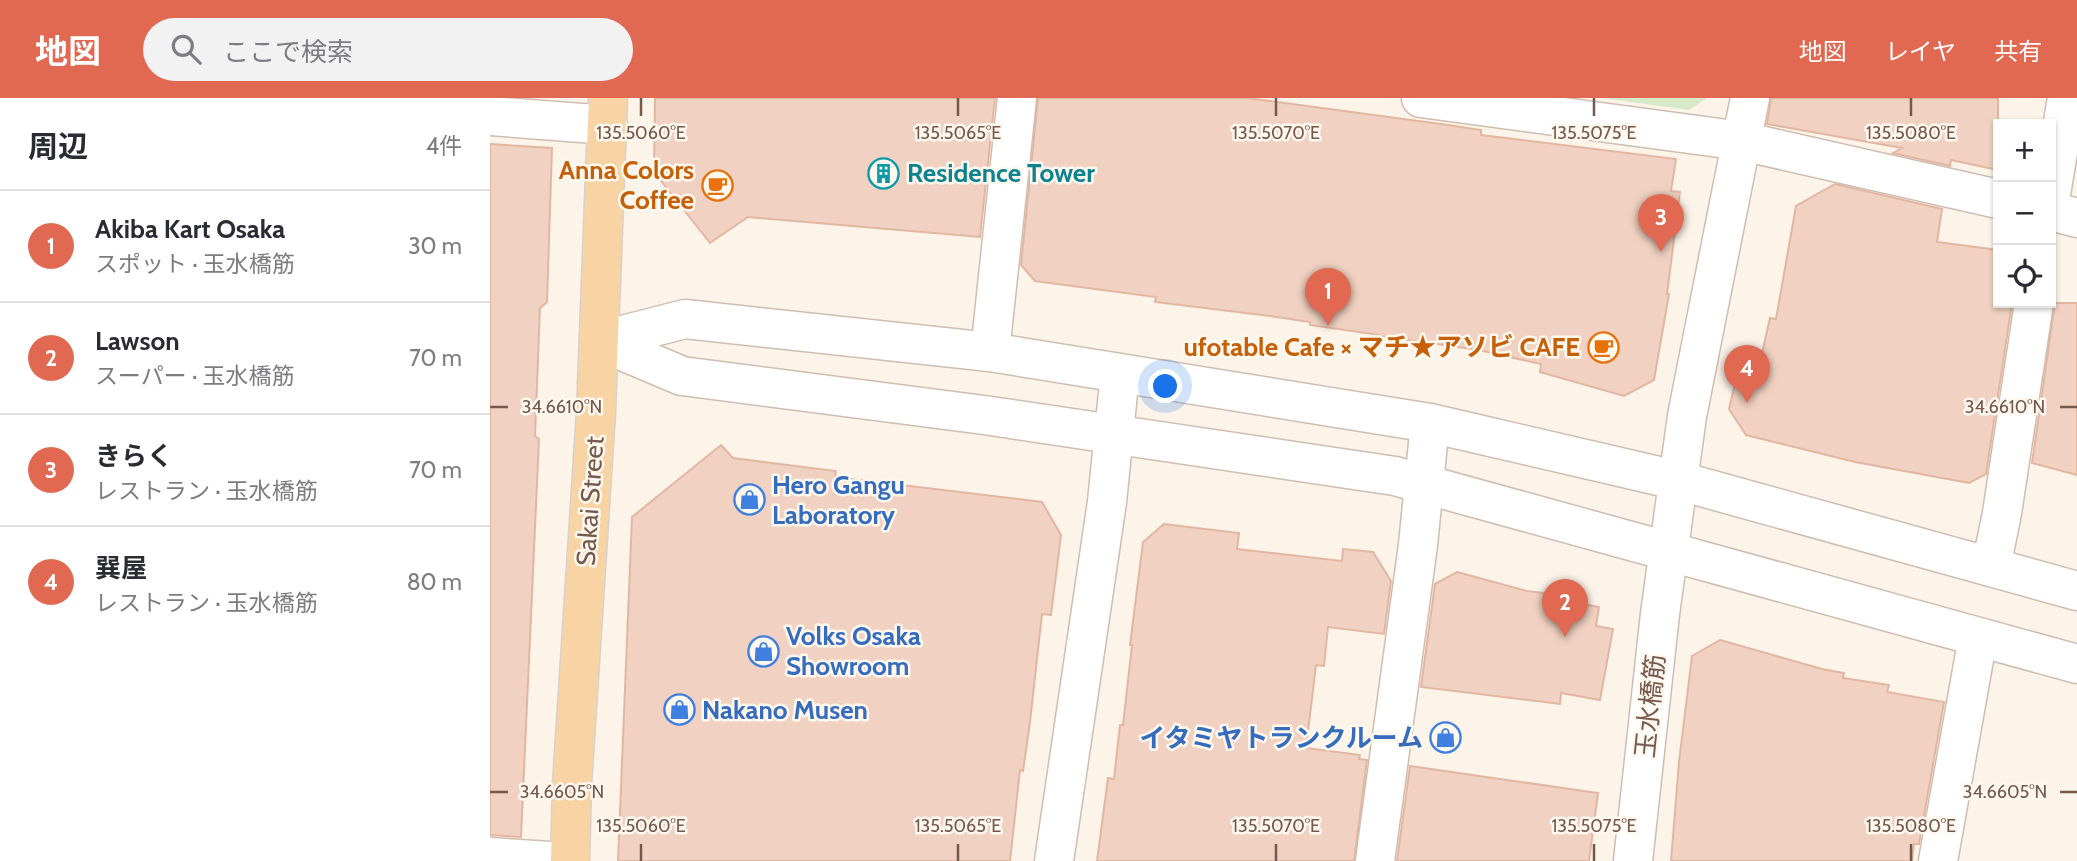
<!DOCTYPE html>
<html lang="ja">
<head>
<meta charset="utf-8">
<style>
	body { margin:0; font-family:Cabin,"Noto Sans JP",sans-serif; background:#f2f2f3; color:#2b2b33 }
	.controls { position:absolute; right:21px; top:21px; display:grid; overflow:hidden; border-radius:0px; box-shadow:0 2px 5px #0004 }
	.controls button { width:63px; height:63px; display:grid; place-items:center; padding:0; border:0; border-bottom:2px solid #e1e1e2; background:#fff; color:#2b2b33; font:35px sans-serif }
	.you { position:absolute; left:676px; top:289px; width:24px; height:24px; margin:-18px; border:5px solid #fff; border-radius:50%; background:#1a73e8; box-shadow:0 0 0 10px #1a73e833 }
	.badge { display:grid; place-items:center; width:46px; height:46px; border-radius:50%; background:#e16952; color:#fff; font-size:23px; font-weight:700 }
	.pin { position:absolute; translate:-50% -58px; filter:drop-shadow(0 2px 4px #0008) }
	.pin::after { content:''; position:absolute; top:37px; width:24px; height:21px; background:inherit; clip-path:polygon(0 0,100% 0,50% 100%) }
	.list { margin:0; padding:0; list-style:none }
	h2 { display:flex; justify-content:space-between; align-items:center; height:91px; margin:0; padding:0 28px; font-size:30px }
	h2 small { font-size:23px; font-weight:400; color:#7c7c81 }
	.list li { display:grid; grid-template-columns:46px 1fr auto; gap:21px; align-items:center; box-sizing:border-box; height:112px; padding:0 28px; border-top:2px solid #e1e1e2 }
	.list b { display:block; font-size:26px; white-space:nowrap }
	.list p { margin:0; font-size:23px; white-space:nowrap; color:#7c7c81 }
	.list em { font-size:23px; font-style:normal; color:#7c7c81 }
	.icon { flex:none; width:38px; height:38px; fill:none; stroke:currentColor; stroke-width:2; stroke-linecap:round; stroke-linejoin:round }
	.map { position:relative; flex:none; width:1587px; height:763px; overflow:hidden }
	header { display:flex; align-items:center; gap:42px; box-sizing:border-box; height:98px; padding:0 35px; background:#e16952; color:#fff }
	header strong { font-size:33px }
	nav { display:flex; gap:38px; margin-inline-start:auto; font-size:24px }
	.search { width:490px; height:63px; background:#f2f2f3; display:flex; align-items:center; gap:18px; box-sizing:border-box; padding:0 24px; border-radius:38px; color:#7c7c81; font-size:26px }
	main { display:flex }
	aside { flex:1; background:#fff }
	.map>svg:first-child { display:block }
</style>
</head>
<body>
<header>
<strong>地図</strong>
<div class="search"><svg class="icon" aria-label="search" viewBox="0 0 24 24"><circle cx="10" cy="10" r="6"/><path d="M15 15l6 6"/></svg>ここで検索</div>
<nav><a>地図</a><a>レイヤ</a><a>共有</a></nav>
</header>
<main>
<aside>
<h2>周辺<small>4件</small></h2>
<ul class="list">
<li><span class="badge">1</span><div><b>Akiba Kart Osaka</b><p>スポット · 玉水橋筋</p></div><em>30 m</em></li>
<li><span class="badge">2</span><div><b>Lawson</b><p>スーパー · 玉水橋筋</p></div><em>70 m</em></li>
<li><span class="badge">3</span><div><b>きらく</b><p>レストラン · 玉水橋筋</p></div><em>70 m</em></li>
<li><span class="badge">4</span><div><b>巽屋</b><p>レストラン · 玉水橋筋</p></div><em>80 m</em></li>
</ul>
</aside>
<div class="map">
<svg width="1587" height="763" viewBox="0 0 1587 763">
	<rect width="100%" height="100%" fill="#fcf3e9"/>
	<path fill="#d7eac7" d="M 1112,0 L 1217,0 L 1199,12 Z"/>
	<path fill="#f1d1c1" stroke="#e3b6a2" stroke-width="2" d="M 165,0 L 505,0 L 490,139 L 258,119 L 220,145 L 164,74 Z
		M 548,0 L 757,0 L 958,27 L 991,32 L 991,37 L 1186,61 L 1181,93 L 1190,94 L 1177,196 L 1179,196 L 1164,282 L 1134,298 L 1050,274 L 1051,266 L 989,252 L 890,238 L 890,237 L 820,227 L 820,224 L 780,218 L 665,204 L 666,199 L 545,183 L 531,167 Z
		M 1281,0 L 1508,0 L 1508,72 L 1461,62 L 1460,68 L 1403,55 L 1412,50 L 1277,26 Z
		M 0,46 L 62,50 L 57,204 L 50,210 L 45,338 L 49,341 L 31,739 L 0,737 Z
		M 1345,86 L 1452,111 L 1447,144 L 1508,152 L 1508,205 L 1522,205 L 1496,376 L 1479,385 L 1365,364 L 1256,337 L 1239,311 L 1249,269 L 1268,273 L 1280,220 L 1286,221 L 1306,108 Z
		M 1565,205 L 1587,205 L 1587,377 L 1542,365 Z
		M 231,347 L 243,360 L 346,373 L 345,379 L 552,404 L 571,437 L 561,517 L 552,516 L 540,624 L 533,673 L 530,672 L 520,763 L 128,763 L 142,419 Z
		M 674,426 L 749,435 L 747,451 L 852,463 L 853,451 L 883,454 L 901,483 L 894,536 L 838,529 L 834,568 L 826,567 L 816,650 L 870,657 L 869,661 L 877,662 L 864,763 L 607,763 L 618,680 L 624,681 L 630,627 L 633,627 L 642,547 L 640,547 L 653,444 Z
		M 967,474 L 1037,493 L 1055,495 L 1054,499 L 1109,509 L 1106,528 L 1123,531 L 1110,602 L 1071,595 L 1070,606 L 931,589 L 945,486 Z
		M 1230,542 L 1332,571 L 1354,575 L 1353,580 L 1399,587 L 1397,594 L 1454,604 L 1429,746 L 1424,746 L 1422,763 L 1181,763 L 1189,664 L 1202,558 Z
		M 920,668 L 1108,695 L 1099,763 L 907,763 Z"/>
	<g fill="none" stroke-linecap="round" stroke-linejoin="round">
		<defs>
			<path id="minor" d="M 931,0 L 1252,43 L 1508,101
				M 0,18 L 118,27
				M 1561,96 L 1577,0
				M 1561,113 L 1587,120
				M 109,243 L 192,278 L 494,317 L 905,378 L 1587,566
				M 109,243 L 195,221 L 500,254 L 940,325 L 1190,383 L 1587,493
				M 500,254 L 527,0
				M 1501,469 L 1512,415 L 1544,205
				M 0,759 L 60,763
				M 564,763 L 617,404 L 630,275
				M 885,763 L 928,447 L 940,325
				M 1143,763 L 1170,516 L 1197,318 L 1260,0
				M 1448,763 L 1488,539"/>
			<path id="major" d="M 80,763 L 82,687 L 106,314 L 118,0"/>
		</defs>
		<use href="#minor" stroke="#d0bdb1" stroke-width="41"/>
		<use href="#major" stroke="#d9d1cd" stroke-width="41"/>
		<use href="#minor" stroke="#fff" stroke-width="38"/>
		<use href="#major" stroke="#f8d3a4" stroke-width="38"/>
	</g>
	<path fill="none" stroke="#76594d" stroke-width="2.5" d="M 151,0 L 151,18M 468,0 L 468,18M 786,0 L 786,18M 1104,0 L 1104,18M 1421,0 L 1421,18M 0,309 L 18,309M 1570,309 L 1587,309M 0,694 L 18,694M 1570,694 L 1587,694M 151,746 L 151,763M 468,746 L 468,763M 786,746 L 786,763M 1104,746 L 1104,763M 1421,746 L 1421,763"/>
	<defs>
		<symbol id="building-ring" viewBox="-11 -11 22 22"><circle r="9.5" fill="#fef8ef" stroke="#0f9aa8" stroke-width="1.5"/><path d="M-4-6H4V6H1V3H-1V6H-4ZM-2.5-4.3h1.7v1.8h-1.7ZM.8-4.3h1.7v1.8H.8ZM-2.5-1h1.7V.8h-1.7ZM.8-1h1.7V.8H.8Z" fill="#0f9aa8"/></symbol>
		<symbol id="cafe-ring" viewBox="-11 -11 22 22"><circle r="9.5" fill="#fef8ef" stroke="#e8710a" stroke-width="1.5"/><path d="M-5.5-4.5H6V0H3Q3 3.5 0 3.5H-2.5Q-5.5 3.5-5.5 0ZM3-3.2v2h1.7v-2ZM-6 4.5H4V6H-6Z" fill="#e8710a"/></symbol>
		<symbol id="shop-ring" viewBox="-11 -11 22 22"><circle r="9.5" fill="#fef8ef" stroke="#3f7fe0" stroke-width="1.5"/><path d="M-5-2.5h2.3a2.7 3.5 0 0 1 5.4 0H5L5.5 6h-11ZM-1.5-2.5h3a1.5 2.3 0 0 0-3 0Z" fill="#3f7fe0"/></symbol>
	</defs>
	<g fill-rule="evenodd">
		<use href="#building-ring" x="376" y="58" width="35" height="35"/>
		<use href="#cafe-ring" x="210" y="70" width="35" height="35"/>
		<use href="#cafe-ring" x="1096" y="232" width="35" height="35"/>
		<use href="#shop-ring" x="242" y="384" width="35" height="35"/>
		<use href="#shop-ring" x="256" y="536" width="35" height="35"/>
		<use href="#shop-ring" x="172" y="594" width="35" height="35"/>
		<use href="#shop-ring" x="938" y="622" width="35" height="35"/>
	</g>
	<g text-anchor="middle" stroke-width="5" stroke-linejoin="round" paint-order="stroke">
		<g font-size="26" font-weight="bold" fill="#c56008" stroke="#fef8ef" text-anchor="end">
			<text x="204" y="81">Anna Colors<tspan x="204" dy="30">Coffee</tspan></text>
			<text x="1090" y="258">ufotable Cafe × マチ★アソビ CAFE</text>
		</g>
		<g font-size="26" font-weight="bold" fill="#0d838f" stroke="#fef8ef" text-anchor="start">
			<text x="417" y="84">Residence Tower</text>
		</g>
		<g font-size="26" font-weight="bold" fill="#366cbe" stroke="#fef8ef" text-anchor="start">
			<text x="282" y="396">Hero Gangu<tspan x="282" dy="30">Laboratory</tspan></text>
			<text x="296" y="547">Volks Osaka<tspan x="296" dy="30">Showroom</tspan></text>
			<text x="212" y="621">Nakano Musen</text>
			<text x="933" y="649" text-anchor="end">イタミヤトランクルーム</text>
		</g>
		<g font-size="26" fill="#76594d" stroke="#fef8ef">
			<text transform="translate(100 403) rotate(-86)" y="9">Sakai Street</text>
			<text transform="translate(1160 608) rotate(-84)" y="9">玉水橋筋</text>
		</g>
	</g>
	<g font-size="18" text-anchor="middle" fill="#76594d" stroke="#fef8ef" stroke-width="5" stroke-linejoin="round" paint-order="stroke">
		<text x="151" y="41">135.5060°E</text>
		<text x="468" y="41">135.5065°E</text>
		<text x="786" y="41">135.5070°E</text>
		<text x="1104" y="41">135.5075°E</text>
		<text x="1421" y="41">135.5080°E</text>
		<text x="72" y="315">34.6610°N</text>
		<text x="1515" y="315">34.6610°N</text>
		<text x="72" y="700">34.6605°N</text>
		<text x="1515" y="700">34.6605°N</text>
		<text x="151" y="734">135.5060°E</text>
		<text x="468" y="734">135.5065°E</text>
		<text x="786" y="734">135.5070°E</text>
		<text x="1104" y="734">135.5075°E</text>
		<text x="1421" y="734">135.5080°E</text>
	</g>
</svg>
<div class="controls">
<button>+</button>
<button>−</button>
<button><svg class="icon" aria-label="locate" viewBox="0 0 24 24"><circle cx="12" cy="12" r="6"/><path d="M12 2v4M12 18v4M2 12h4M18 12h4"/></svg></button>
</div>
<div class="you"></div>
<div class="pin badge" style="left:838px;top:228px">1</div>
<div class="pin badge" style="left:1075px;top:539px">2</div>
<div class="pin badge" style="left:1171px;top:154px">3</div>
<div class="pin badge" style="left:1257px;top:305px">4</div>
</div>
</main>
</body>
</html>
